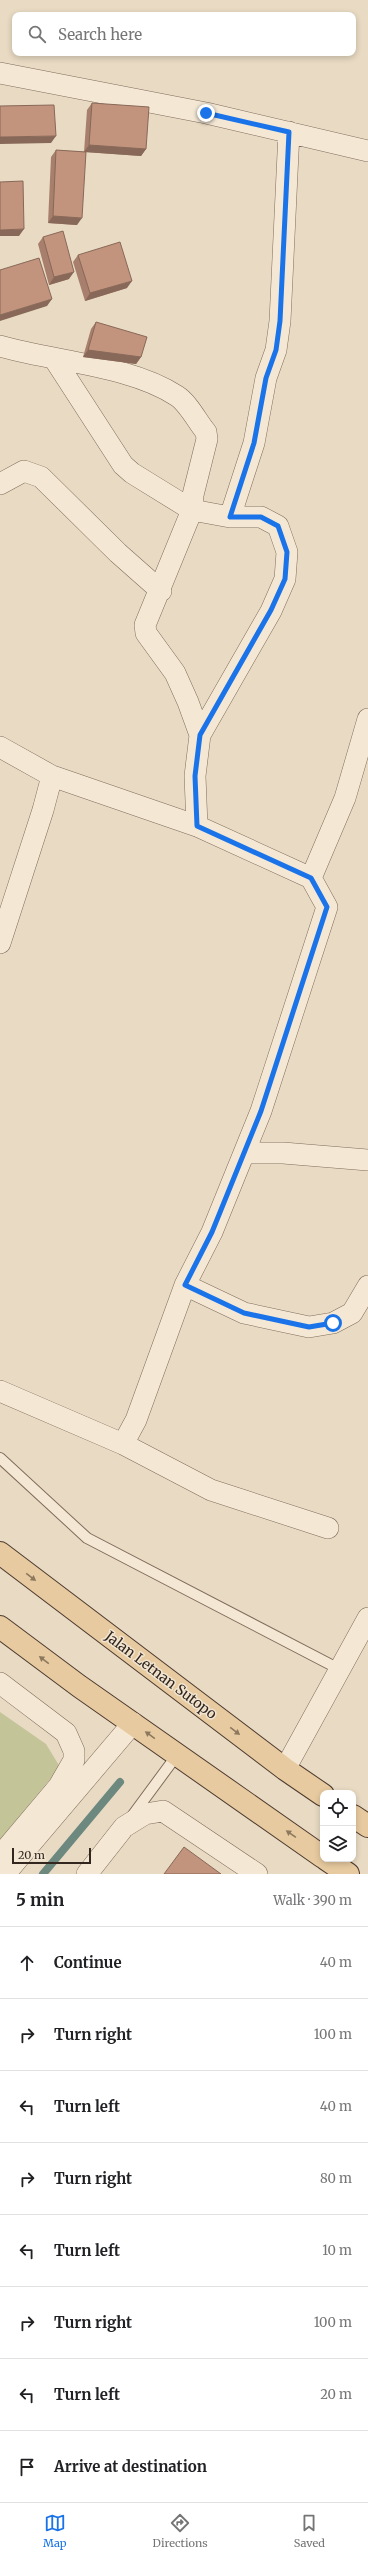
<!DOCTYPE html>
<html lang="en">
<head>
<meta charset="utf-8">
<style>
	body { margin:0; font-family:Merriweather,serif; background:#f6f6f6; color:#202124 }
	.controls { position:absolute; right:12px; bottom:12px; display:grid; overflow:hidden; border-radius:8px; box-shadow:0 2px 6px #0003 }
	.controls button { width:36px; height:36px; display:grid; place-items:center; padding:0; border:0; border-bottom:1px solid #e0e0e0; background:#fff; color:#202124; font:20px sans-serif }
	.scale { position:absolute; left:12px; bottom:10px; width:79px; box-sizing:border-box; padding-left:4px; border:2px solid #32261e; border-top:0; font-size:11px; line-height:14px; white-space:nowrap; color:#32261e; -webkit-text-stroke:3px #f1e5d2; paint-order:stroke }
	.stop { position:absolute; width:12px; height:12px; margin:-9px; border:3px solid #1a73e8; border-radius:50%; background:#fff }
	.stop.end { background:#1a73e8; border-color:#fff; box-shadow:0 1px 4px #0008 }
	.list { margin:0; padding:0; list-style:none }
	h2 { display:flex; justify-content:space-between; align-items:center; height:52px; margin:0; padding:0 16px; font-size:17px }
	h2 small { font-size:13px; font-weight:400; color:#757577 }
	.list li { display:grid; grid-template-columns:26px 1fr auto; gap:12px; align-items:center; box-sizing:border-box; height:72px; padding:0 16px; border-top:1px solid #e0e0e0 }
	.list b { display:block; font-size:15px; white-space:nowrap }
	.list em { font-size:13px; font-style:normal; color:#757577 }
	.icon { flex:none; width:22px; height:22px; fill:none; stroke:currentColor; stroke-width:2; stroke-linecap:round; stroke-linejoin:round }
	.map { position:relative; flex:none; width:368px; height:1874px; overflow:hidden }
	.search { position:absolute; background:#fff; box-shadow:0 2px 6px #0003; left:12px; right:12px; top:12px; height:44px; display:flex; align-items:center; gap:10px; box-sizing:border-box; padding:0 14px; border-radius:8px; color:#757577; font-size:15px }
	.sheet { height:628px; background:#fff }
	nav { display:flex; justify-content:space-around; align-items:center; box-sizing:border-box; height:56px; border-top:1px solid #e0e0e0; background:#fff; font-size:11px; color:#757577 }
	nav a { display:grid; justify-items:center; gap:2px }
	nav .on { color:#1a73e8 }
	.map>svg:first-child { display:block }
</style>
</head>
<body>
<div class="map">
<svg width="368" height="1874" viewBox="0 0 368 1874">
	<rect width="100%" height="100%" fill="#e8dac3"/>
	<path fill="#c3c599" d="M 0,1712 L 46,1744 L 60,1767 L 0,1840 Z"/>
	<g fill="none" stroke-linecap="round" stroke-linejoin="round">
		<path stroke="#6d887f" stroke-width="8" d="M 43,1874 L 120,1782"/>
		<defs>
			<path id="lane" d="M 0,1458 L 87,1538 L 339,1669
				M 132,1816 L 177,1755"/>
			<path id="street" d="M 0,73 L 206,113 L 368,151
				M 0,346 C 55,362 130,365 177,396 C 188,403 197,421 206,432 L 207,439 L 193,495 L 192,510 L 132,473 L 123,465 L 55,360
				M 0,484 L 24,471 L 41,477 L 118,553 L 161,591
				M 200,735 L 271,611 L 285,579 L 287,552 L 278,526 L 261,517 L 230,517
				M 0,747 L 52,776
				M 197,826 L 195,776 L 200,735 L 188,702 L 175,673 L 146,633 L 145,625 L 192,510 L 230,517 L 254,443 L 266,378 L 276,350 L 280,321 L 289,132
				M 311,878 L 345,798 L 368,719
				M 0,943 L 43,810 L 52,776 L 197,826 L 311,878 L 327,907 L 261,1111 L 212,1232 L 185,1285 L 136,1420 L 123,1444 L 0,1391
				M 244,1153 L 283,1153 L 368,1160
				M 185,1285 L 244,1313 L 309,1327 L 333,1323 L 352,1313 L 368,1286
				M 123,1444 L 211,1490 L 328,1528
				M 0,1683 L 66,1733 L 74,1751 L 74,1760 L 59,1786 L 0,1856
				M 285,1769 L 368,1618
				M 5,1874 L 133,1723
				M 87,1874 L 124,1827 L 145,1814 L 163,1811 L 257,1874"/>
			<path id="primary" d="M 0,1553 L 285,1769 L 323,1795
				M 0,1627 L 79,1686 L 323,1857
				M 353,1816 L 368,1826
				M 326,1859 L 348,1874"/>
		</defs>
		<use href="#lane" stroke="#806c5c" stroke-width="12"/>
		<use href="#street" stroke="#806c5c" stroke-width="22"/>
		<use href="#primary" stroke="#4e3b30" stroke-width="24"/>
		<use href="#lane" stroke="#f4e8d5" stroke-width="10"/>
		<use href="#street" stroke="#f4e8d5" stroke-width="21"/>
		<use href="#primary" stroke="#e7ca9f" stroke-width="22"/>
	</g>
	<path fill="#a77f6c" d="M 92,103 L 146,149 L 141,156 L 86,152 L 77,225 L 48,223 L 51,157 L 56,150 L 84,152 L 87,110 Z
		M 43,237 L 69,279 L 49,285 L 38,244 Z
		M 78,255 L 127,288 L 85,301 L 73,262 Z
		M 96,322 L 141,357 L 136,364 L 83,357 L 91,329 Z"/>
	<path fill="#886858" d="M 56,136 L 51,143 L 0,144 L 0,137 Z
		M 89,145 L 146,149 L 141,156 L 84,152 Z
		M 53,216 L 82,218 L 77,225 L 48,223 Z
		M 24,229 L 19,236 L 0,236 L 0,230 Z
		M 74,272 L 69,279 L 49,285 L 54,277 Z
		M 132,281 L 127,288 L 85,301 L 90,293 Z
		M 52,299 L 47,306 L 0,321 L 0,315 Z
		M 88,350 L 141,357 L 136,364 L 83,357 Z"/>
	<path fill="#c2947e" stroke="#886858" d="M 92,103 L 149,107 L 146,149 L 89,145 Z
		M 54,105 L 56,136 L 0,137 L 0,106 Z
		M 56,150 L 86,152 L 82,218 L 53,216 Z
		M 23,181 L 24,229 L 0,230 L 0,182 Z
		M 63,231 L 74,272 L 54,277 L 43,237 Z
		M 120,242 L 132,281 L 90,293 L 78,255 Z
		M 39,258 L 52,299 L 0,315 L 0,270 Z
		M 96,322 L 147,337 L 141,357 L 88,350 Z
		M 184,1847 L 221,1874 L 164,1874 Z"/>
	<defs><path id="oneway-solid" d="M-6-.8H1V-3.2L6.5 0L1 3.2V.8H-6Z"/></defs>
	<g fill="#8c785e">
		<use href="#oneway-solid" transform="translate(31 1577) rotate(37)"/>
		<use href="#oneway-solid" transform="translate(44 1660) rotate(-143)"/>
		<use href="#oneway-solid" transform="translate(235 1731) rotate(37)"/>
		<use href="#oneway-solid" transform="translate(150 1735) rotate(-144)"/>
		<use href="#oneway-solid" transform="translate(291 1834) rotate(-145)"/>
	</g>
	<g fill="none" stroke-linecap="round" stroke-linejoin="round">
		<path stroke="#1a73e8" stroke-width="5" d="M 206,113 L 289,132 L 280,321 L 276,350 L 266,378 L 254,443 L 230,517 L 261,517 L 278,526 L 287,552 L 285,579 L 271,610 L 200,735 L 195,776 L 197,826 L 311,878 L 327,907 L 261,1111 L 212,1232 L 185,1285 L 244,1313 L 309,1327 L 333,1323"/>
	</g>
	<g text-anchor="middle" stroke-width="3" stroke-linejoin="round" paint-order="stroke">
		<g font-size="14" fill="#32261e" stroke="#f1e5d2">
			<text transform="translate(161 1675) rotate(37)" y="5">Jalan Letnan Sutopo</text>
		</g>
	</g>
</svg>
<div class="controls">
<button><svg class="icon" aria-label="locate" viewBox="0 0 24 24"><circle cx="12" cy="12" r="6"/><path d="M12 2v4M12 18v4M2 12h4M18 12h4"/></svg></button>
<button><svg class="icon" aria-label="layers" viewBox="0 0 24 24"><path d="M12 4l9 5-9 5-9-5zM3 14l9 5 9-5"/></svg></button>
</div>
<div class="scale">20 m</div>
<div class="stop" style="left:333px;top:1323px"></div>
<div class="stop end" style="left:206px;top:113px"></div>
<div class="search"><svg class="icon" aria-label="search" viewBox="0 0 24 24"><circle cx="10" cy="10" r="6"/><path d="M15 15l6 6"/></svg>Search here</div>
</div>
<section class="sheet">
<h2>5 min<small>Walk · 390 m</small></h2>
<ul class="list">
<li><svg class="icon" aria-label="ahead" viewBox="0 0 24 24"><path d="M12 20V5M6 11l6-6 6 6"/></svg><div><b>Continue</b></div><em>40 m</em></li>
<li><svg class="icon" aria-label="right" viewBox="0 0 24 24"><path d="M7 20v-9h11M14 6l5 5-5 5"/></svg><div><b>Turn right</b></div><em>100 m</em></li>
<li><svg class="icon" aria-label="left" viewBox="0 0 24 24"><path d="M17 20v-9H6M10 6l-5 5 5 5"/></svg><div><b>Turn left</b></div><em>40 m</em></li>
<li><svg class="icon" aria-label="right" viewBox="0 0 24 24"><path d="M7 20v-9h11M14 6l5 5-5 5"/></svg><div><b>Turn right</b></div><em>80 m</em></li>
<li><svg class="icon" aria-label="left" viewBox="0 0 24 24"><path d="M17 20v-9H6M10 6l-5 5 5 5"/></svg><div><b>Turn left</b></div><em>10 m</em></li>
<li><svg class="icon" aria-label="right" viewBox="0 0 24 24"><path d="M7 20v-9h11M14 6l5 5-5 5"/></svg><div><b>Turn right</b></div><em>100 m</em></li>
<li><svg class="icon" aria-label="left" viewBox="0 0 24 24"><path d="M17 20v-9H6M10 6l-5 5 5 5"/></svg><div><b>Turn left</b></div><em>20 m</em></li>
<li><svg class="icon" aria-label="arrive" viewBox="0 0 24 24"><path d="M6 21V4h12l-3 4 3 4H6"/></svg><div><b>Arrive at destination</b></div></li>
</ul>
</section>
<nav>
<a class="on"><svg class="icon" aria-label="map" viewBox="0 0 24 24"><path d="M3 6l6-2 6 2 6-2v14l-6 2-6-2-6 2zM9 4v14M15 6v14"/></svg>Map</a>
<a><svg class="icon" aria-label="directions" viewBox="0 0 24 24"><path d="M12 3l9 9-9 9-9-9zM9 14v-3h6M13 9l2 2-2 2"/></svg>Directions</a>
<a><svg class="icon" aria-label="saved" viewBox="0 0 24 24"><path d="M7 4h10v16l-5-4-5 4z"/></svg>Saved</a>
</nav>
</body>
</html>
